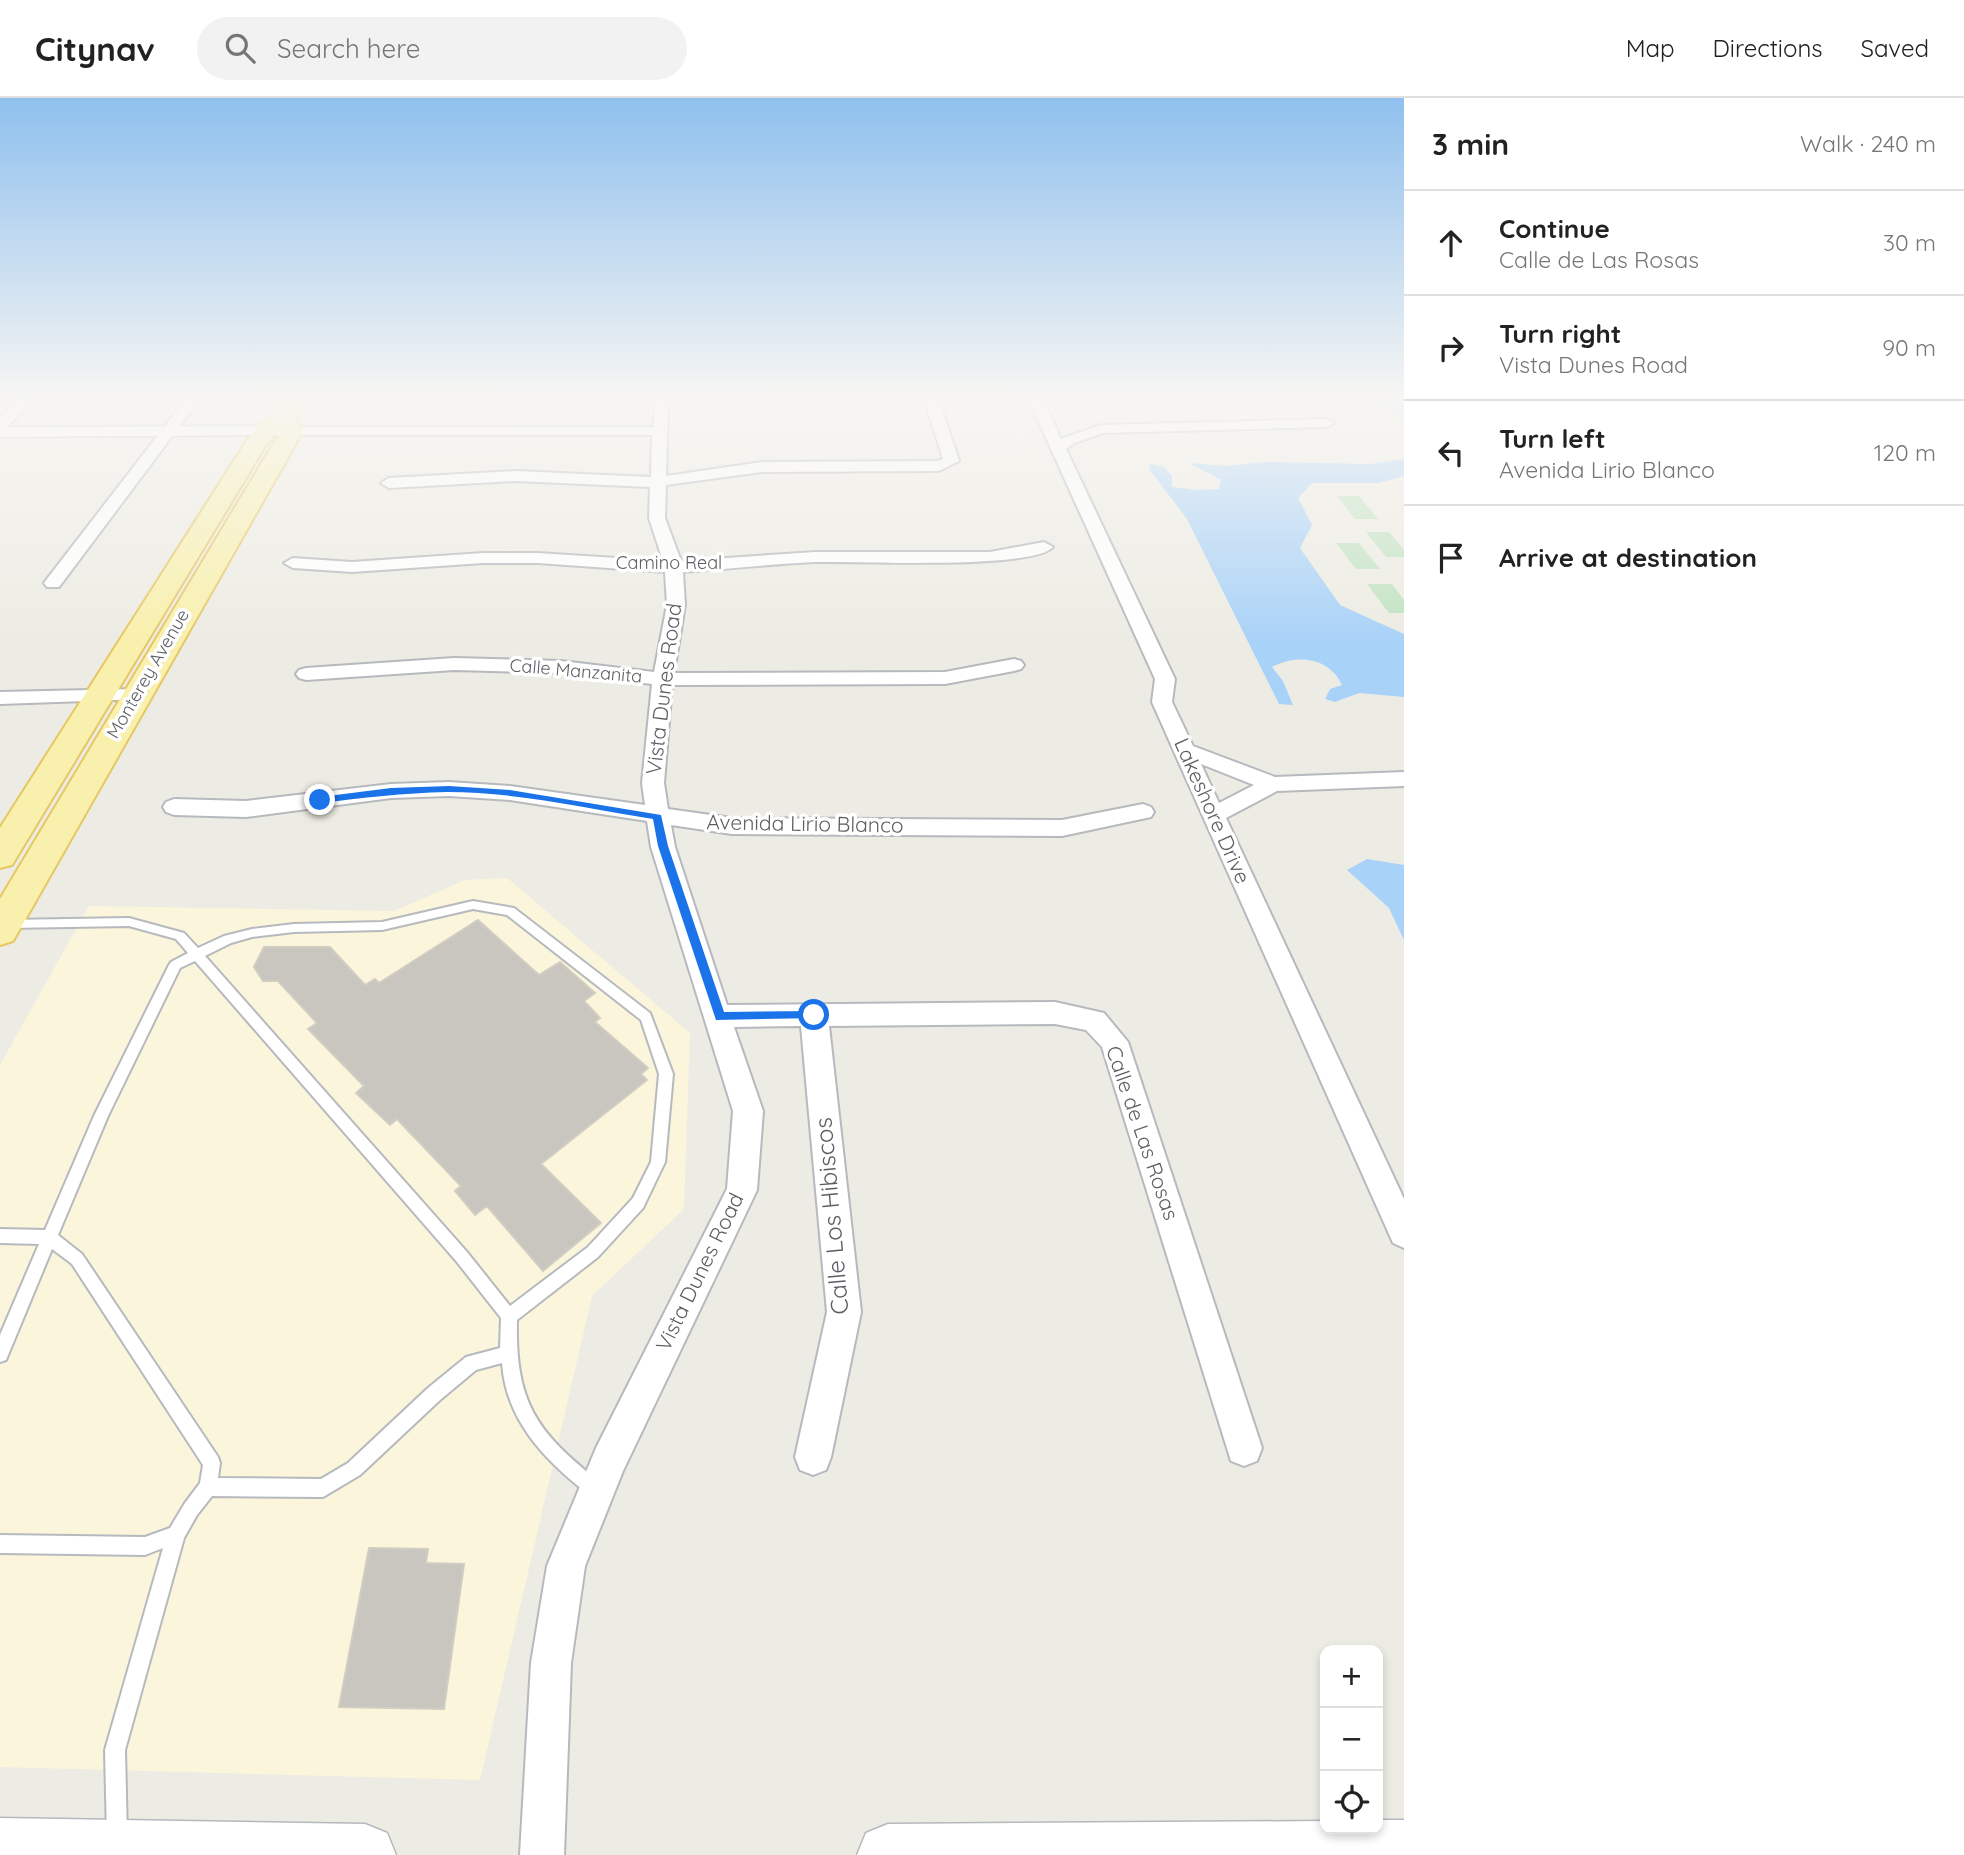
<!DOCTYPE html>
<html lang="en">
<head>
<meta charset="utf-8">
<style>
	body { margin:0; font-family:Quicksand,sans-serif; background:#f2f2f2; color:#222 }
	.controls { position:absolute; right:21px; bottom:21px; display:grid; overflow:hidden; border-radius:14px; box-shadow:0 4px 10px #0003 }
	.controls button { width:63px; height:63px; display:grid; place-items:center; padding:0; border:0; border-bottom:2px solid #e0e0e0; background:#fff; color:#222; font:35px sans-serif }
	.stop { position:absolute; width:21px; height:21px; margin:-16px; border:5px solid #1a73e8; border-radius:50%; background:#fff }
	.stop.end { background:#1a73e8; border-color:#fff; box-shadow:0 2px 7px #0008 }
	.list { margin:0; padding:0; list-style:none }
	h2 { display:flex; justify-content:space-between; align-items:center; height:91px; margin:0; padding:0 28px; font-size:30px }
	h2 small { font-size:23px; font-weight:400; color:#767676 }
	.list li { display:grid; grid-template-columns:46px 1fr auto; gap:21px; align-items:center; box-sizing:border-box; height:105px; padding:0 28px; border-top:2px solid #e0e0e0 }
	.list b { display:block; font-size:26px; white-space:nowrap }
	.list p { margin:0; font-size:23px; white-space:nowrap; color:#767676 }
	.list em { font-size:23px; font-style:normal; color:#767676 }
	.icon { flex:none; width:38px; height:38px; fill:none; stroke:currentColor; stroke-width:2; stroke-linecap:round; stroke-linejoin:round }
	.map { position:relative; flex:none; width:1404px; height:1757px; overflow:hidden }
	header { display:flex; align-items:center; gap:42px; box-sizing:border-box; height:98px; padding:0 35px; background:#fff; border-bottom:2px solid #e0e0e0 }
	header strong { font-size:33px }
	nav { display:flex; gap:38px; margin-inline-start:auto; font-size:24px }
	.search { width:490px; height:63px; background:#f2f2f2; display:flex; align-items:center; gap:18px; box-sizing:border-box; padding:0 24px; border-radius:38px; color:#767676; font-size:26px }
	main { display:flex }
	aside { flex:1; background:#fff }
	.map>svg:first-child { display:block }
</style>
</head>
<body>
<header>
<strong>Citynav</strong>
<div class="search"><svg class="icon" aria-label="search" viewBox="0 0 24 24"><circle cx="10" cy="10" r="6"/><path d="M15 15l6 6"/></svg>Search here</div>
<nav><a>Map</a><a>Directions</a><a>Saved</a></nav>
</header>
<main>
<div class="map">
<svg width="1404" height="1757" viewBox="0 0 1404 1757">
	<rect width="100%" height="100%" fill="#edece4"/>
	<path fill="#fbf5db" d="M 507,780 L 690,935 L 684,1111 L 592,1198 L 480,1682 L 0,1669 L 0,967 L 89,808 L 394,813 L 465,782 Z"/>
	<path fill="#c2e3c3" d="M 1337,398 L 1359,398 L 1378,421 L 1355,421 Z
		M 1366,434 L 1389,434 L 1404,452 L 1404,459 L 1386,459 Z
		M 1336,445 L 1359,445 L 1380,471 L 1356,471 Z
		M 1367,486 L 1392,486 L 1404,502 L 1404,515 L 1389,515 Z"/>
	<path fill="#a9d2f8" d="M 1358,297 L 1404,297 L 1404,324 L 1378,305 Z
		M 1404,361 L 1404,378 L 1378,385 L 1312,385 L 1298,400 L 1312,427 L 1300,450 L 1340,507 L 1404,536 L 1404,599 L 1359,595 L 1335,604 L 1325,601 L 1330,591 L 1342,587 C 1330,560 1298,555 1272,569 L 1283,583 L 1293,607 L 1279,606 L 1187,421 L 1150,372 L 1149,366 L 1164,369 L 1172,378 L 1172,389 L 1197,392 L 1219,391 L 1221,382 L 1189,365 L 1227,368 L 1266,364 L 1370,366 Z
		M 1367,761 L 1404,767 L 1404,842 L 1389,810 L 1347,772 Z"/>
	<path fill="#c9c6c0" stroke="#d1cdc3" stroke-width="2" d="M 478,822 L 539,877 L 560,864 L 595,895 L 584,903 L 600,920 L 595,924 L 648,970 L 641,976 L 647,982 L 541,1066 L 601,1125 L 543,1173 L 487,1108 L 475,1117 L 455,1093 L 461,1088 L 397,1021 L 390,1027 L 356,995 L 364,988 L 308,931 L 317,925 L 278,883 L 263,883 L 254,869 L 264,849 L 330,849 L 365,887 L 375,881 L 379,885 Z
		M 369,1450 L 428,1451 L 426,1465 L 464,1466 L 444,1611 L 339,1609 Z"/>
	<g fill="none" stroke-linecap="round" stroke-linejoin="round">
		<defs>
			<path id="service" d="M 473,803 L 514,810 L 650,915 L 673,976 L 665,1064 L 643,1110 L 598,1159 L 517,1222 C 515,1304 536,1334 600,1384 L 603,1390 L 600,1396 L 594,1399 L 588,1396 C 545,1362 506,1323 502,1265 L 476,1272 L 440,1302 L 360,1377 L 323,1399 L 212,1398 L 197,1417 L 184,1440 L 125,1652 L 127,1739 L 124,1746 L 117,1749 L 110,1746 L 107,1739 L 105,1652 L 163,1450 L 145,1457 L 0,1455 L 0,1437 L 145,1439 L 170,1430 L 185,1405 L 200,1385 L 203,1367 L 72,1166 L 52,1151 L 6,1262 L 0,1264 L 0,1237 L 39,1146 L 0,1145 L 0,1131 L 45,1132 L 94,1018 L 169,867 L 171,864 L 188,855 L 176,841 L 129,828 L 8,830 L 2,826 L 8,822 L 129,820 L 184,835 L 198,850 L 224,838 L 252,831 L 294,826 L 382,824 ZM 473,811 L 507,817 L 641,922 L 659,976 L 651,1064 L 633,1100 L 588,1149 L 510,1208 L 467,1154 L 205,858 L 231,845 L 252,839 L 294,834 L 382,832 ZM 195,863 L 457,1164 L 501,1220 L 500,1250 L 466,1259 L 428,1290 L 348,1365 L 321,1381 L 218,1380 L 220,1365 L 218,1359 L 82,1156 L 58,1137 L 108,1018 L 180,870 Z"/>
			<path id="minor" d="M 24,297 L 39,297 L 5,331 L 0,332 L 0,320 Z
				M 189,297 L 203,297 L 59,489 L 47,489 L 44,485 L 47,481 Z
				M 657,297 L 671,297 L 668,308 L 666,378 L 762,364 L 937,363 L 943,361 L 923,297 L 937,297 L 959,363 L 939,373 L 762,374 L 666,387 L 665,420 L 681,463 L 815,454 L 990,454 L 1044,444 L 1053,449 C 1033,472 854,463 816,464 C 772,466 727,471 683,474 L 685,507 L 674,575 L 945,574 L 1014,561 L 1021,563 L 1024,567 L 1021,571 L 1014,573 L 945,586 L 672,587 L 664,685 L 668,711 L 732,720 L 1062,722 L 1143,706 L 1151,709 L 1154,714 L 1151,719 L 1062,738 L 732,736 L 671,727 L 675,749 L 727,907 L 1055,904 L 1104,915 L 1128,944 L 1262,1350 L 1257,1363 L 1244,1368 L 1231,1363 L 1102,949 L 1086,932 L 1055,926 L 829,928 L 861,1214 L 831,1359 L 826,1372 L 813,1377 L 800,1372 L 795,1359 L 827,1214 L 801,928 L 734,929 L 763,1013 L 757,1092 L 623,1373 L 585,1468 L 571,1565 L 564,1757 L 520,1757 L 531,1565 L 547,1468 L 596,1350 L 727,1091 L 733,1013 L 651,749 L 647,723 L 510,702 L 449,698 L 391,700 L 246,719 L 174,717 L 166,714 L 163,709 L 166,704 L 174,701 L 246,703 L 391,686 L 449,684 L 510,688 L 645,707 L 642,685 L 652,586 L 561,575 L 454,572 L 306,582 L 299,580 L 296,576 L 299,572 L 306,570 L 454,560 L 561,563 L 654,574 L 667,507 L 665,474 L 538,465 L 483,465 L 352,474 L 293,470 L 284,465 L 293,460 L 352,464 L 483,455 L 538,455 L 663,463 L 649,420 L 650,389 L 516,383 L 389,390 L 381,385 L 389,380 L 516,373 L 651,379 L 652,337 L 292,337 L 285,333 L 292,329 L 653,329 Z
				M 1014,297 C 1047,297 1049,315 1061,341 L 1101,327 L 1327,321 L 1334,325 L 1327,329 L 1103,335 L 1074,345 L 1066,351 L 1175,581 L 1172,604 L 1193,648 L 1275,679 L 1404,674 L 1404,688 L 1277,693 L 1226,720 L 1404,1101 L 1404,1150 L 1393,1145 L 1152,604 L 1155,581 L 1033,311 ZM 1201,666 L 1254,687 L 1219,705 Z
				M 136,591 L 143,593 L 146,597 L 143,601 L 0,606 L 0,594 Z"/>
			<path id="tertiary" d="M 292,328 L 301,333 L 298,337 L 0,339 L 0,329 Z"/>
			<path id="secondary" d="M 0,1720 L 365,1726 L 387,1735 L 396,1757 L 0,1757 Z
				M 1378,1722 L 1404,1722 L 1404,1757 L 857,1757 L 866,1735 L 888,1726 L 1325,1723 L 1325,1731 L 1378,1731 Z"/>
			<path id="primary" d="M 290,297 L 310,297 L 296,322 L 303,333 L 13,843 L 0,847 L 0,801 L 281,333 L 273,338 L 266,347 L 12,767 L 0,770 L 0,730 L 244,347 L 257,328 L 277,318 Z"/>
		</defs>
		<use href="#service" stroke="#b6b9bd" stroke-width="4"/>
		<use href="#minor" stroke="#b6b9bd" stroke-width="4"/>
		<use href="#tertiary" stroke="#b6b9bd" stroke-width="3"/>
		<use href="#secondary" stroke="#b5b8bd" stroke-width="3"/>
		<use href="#primary" stroke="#e7c763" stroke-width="4"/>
		<use href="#service" fill="#fff" fill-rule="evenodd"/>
		<use href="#minor" fill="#fff" fill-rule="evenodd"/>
		<use href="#tertiary" fill="#fff" fill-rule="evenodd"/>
		<use href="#secondary" fill="#fff" fill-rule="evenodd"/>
		<use href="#primary" fill="#f9f0ad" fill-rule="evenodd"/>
	</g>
	<linearGradient id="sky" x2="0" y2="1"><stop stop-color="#8fc0ee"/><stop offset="0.55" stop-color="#f7f6f3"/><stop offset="1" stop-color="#f7f6f3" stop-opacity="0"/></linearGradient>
	<rect width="1404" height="543" fill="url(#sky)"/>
	<path fill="#1a73e8" d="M 449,688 L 510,692 L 661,717 L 668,748 L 724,914 L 814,913 L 818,914 L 818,920 L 716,922 L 658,748 L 653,721 C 585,710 516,694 447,694 C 404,695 362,700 320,705 L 315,702 L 320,699 L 391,690 Z"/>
	<g text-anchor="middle" stroke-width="7" stroke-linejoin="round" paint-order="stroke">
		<g font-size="18" fill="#5c5f63" stroke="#fff">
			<text x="669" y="471">Camino Real</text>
			<text transform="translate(576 573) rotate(5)" y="6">Calle Manzanita</text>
			<text transform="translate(148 576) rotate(-60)" y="6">Monterey Avenue</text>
		</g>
		<g font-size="21" fill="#5c5f63" stroke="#fff">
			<text transform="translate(664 591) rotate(-83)" y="7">Vista Dunes Road</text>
			<text transform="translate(1212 713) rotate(66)" y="7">Lakeshore Drive</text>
			<text transform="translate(805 726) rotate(1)" y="7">Avenida Lirio Blanco</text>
			<text transform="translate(1142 1035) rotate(71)" y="7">Calle de Las Rosas</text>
			<text transform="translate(700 1174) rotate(-64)" y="7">Vista Dunes Road</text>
		</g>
		<g font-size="24" fill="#5c5f63" stroke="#fff">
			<text transform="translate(832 1118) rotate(-95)" y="8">Calle Los Hibiscos</text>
		</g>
	</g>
</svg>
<div class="controls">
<button>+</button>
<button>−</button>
<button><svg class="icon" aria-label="locate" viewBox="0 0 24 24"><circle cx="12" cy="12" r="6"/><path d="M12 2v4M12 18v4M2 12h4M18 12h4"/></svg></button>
</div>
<div class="stop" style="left:814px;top:917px"></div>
<div class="stop end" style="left:320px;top:702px"></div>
</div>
<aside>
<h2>3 min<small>Walk · 240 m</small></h2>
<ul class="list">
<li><svg class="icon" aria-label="ahead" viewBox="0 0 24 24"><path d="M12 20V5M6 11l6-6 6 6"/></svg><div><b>Continue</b><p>Calle de Las Rosas</p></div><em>30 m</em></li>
<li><svg class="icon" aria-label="right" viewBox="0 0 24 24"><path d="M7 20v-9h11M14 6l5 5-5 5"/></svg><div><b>Turn right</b><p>Vista Dunes Road</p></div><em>90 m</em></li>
<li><svg class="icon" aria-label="left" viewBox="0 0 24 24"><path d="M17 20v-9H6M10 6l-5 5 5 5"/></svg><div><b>Turn left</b><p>Avenida Lirio Blanco</p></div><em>120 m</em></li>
<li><svg class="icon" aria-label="arrive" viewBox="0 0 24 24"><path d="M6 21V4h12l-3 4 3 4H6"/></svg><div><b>Arrive at destination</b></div></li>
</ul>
</aside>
</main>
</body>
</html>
